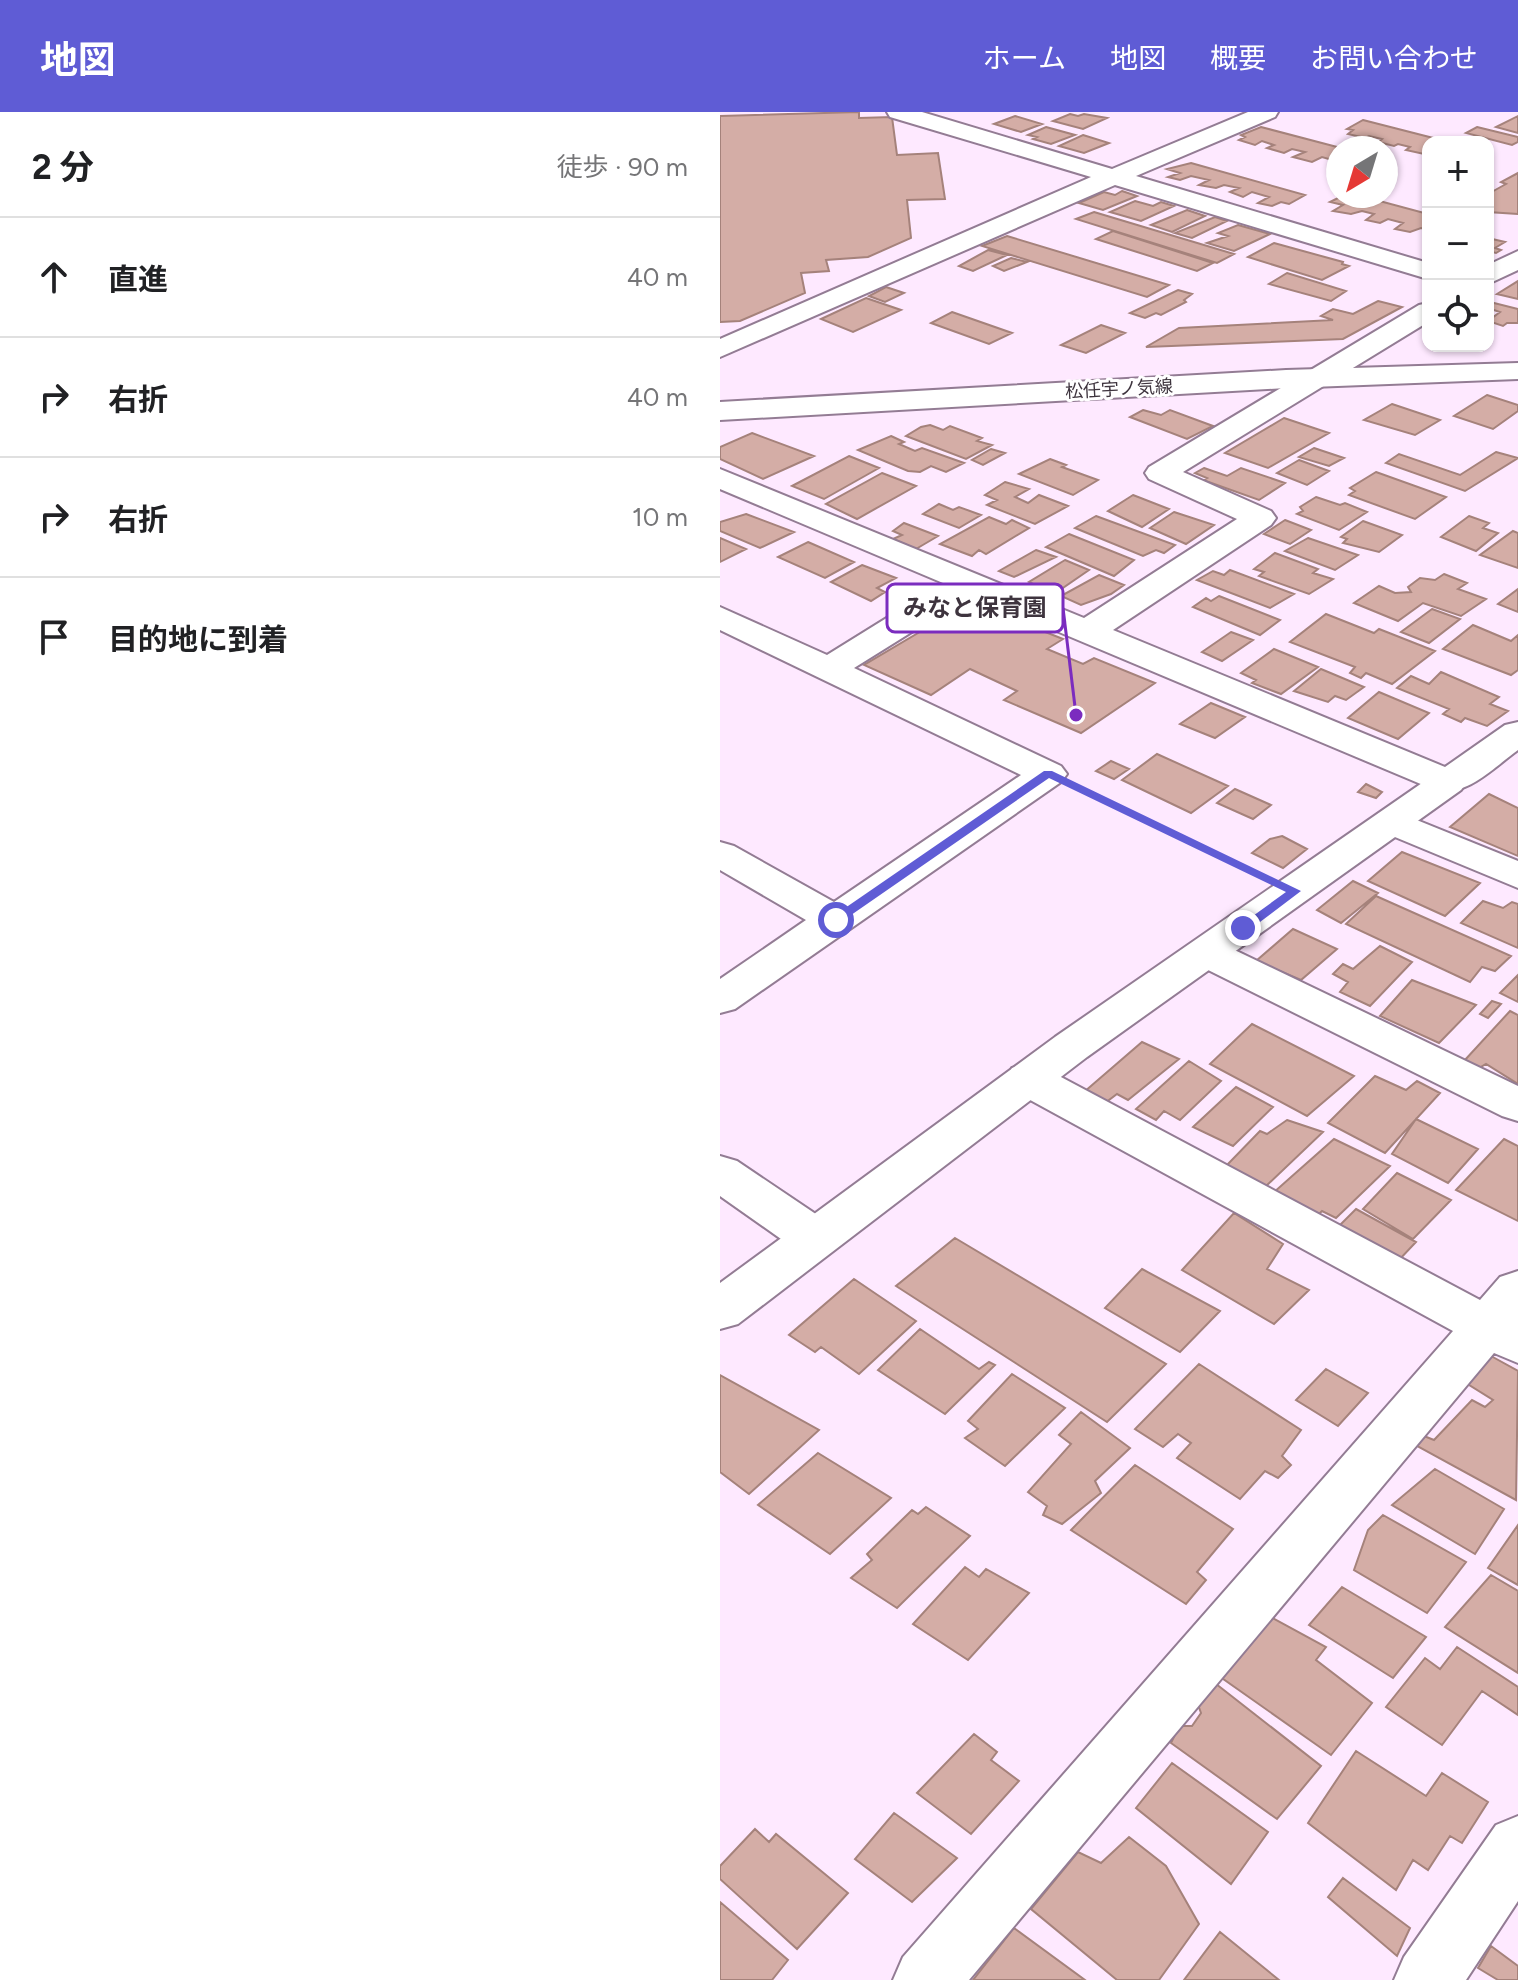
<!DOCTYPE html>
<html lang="ja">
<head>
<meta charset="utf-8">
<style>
	body { margin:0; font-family:Figtree,"Noto Sans JP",sans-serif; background:#f6f6f6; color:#202124 }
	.controls { position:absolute; right:24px; top:24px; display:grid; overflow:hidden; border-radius:16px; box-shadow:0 2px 6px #0004 }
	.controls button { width:72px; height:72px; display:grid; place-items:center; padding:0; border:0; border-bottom:2px solid #e0e0e0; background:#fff; color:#202124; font:40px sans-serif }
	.compass { position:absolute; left:606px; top:24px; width:72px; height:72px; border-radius:50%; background:#fff; box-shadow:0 2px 6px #0004; rotate:218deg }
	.stop { position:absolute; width:24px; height:24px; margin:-18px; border:6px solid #5f5cd5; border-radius:50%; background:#fff }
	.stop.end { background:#5f5cd5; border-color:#fff; box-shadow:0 2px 8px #0008 }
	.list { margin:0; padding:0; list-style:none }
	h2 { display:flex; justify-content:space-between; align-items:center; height:104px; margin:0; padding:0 32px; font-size:34px }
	h2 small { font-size:26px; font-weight:400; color:#757577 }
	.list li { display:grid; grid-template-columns:52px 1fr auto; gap:24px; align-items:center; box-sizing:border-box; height:120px; padding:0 32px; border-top:2px solid #e0e0e0 }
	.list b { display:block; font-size:30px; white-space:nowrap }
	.list em { font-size:26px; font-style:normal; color:#757577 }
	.icon { flex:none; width:44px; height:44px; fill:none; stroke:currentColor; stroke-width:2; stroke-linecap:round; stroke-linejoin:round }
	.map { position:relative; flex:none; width:798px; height:1868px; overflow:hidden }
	header { display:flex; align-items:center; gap:48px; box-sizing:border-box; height:112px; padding:0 40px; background:#5f5cd5; color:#fff }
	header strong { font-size:38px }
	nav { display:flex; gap:44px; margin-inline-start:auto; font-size:28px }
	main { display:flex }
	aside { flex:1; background:#fff }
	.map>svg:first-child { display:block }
</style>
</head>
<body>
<header>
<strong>地図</strong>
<nav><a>ホーム</a><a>地図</a><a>概要</a><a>お問い合わせ</a></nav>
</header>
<main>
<aside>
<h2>2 分<small>徒歩 · 90 m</small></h2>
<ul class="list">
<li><svg class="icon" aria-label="ahead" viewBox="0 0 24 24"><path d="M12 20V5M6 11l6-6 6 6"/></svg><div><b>直進</b></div><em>40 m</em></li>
<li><svg class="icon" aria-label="right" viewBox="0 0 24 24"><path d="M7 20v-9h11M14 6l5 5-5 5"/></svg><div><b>右折</b></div><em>40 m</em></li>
<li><svg class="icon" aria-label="right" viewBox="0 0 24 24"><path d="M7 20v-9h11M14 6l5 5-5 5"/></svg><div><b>右折</b></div><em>10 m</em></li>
<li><svg class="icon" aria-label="arrive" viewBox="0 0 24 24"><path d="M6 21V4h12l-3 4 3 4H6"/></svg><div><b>目的地に到着</b></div></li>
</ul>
</aside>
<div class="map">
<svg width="798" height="1868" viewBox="0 0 798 1868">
	<rect width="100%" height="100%" fill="#fee9ff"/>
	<path fill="#d4ada6" stroke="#a5827b" stroke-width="2" d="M 139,0 L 139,6 L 172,5 L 177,43 L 218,41 L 225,87 L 187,88 L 191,126 L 148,145 L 106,148 L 109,159 L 81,161 L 85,181 L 20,209 L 0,210 L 0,4 Z
		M 350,2 L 358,4 L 364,2 L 387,6 L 363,17 L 333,9 Z
		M 295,4 L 322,12 L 301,20 L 274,12 Z
		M 798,4 L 798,21 L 776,15 Z
		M 643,8 L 729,30 L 708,30 L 708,40 L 704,42 L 686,38 L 690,35 L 678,32 L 674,34 L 658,30 L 662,27 L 649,24 L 645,26 L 628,22 L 633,18 L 627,17 Z
		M 326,15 L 355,23 L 331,32 L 313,27 L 317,25 L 308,23 Z
		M 541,15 L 621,36 L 612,44 L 617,45 L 612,48 L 602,45 L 592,50 L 573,45 L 585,40 L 572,37 L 564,41 L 547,36 L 554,33 L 542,29 L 535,33 L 519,28 L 525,25 L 521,23 Z
		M 757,15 L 798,25 L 798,30 L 792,33 L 746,21 Z
		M 363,23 L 389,31 L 364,41 L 339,34 Z
		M 471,51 L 585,83 L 569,92 L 561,90 L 552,94 L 538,91 L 549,85 L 532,80 L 523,85 L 510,80 L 519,76 L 504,73 L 496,76 L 479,73 L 489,68 L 471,64 L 460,68 L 448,65 L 460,61 L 447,57 Z
		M 798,61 L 798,102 L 768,100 L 768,82 L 786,72 L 781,70 Z
		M 402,79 L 417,84 L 383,98 L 359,91 L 384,80 L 395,83 Z
		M 622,84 L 641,84 L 708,102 L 708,118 L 701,116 L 690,120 L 675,117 L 683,111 L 668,107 L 660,111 L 646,108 L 654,102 L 642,99 L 631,102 L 613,99 L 623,93 L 610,90 Z
		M 415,89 L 433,94 L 441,90 L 454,94 L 421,109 L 390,100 Z
		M 467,98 L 485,104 L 452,120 L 431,113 Z
		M 374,100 L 514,142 L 497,151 L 356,107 Z
		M 495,105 L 507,109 L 472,126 L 455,121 Z
		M 518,113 L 550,122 L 514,139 L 487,131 L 508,124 L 498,121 Z
		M 393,119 L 493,151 L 477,159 L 376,127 Z
		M 287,124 L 449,173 L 427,185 L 262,134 Z
		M 768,126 L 785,130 L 775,136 L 781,138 L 776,141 L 768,139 Z
		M 554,131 L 623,150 L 622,152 L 629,154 L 602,168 L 528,145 Z
		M 268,138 L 287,143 L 253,159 L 239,154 Z
		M 291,146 L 307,150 L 284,159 L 273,154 Z
		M 567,161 L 626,179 L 611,189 L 549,172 Z
		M 798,169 L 798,187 L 777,182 Z
		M 166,175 L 184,181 L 165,190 L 149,184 Z
		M 458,178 L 472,182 L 464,188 L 466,190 L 441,203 L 436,201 L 425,206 L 410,201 Z
		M 146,186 L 181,198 L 133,220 L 101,207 Z
		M 658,189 L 682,195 L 623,227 L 426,235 L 459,216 L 613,208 L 601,204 L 613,197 L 633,202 Z
		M 774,191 L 798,197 L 798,211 L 787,211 L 783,214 L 768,209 L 780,200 L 768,196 Z
		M 232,200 L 292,221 L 269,232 L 211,211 Z
		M 381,213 L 405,221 L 366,241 L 341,233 Z
		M 767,283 L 798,293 L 798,299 L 773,317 L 734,304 Z
		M 672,292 L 720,308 L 695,323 L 644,308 Z
		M 423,298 L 441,303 L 450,298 L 493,314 L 467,327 L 410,305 Z
		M 564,306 L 609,321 L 548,356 L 505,341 Z
		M 210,313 L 223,318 L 230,314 L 262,326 L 257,329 L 272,333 L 246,347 L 186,324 L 201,315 Z
		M 32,321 L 94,344 L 43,367 L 0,347 L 0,335 Z
		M 171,324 L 184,330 L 179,332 L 195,339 L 202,336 L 244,351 L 226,360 L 211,354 L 200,360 L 188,359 L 138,338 Z
		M 594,336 L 624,346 L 609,354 L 579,345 Z
		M 271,337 L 285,341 L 263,353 L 252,348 Z
		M 776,340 L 798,346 L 745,379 L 666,351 L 679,342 L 740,363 Z
		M 129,344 L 159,356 L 104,387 L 72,374 Z
		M 330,347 L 346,353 L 342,355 L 378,368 L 353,383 L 299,362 Z
		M 579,348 L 609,359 L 587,373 L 557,361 Z
		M 484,356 L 507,364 L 521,356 L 565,371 L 539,388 L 483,368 L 487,366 L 475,361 Z
		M 656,360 L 726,385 L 695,407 L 629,383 L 635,379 L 630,376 Z
		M 162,361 L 196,374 L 137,407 L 106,392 Z
		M 285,370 L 309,377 L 295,385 L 308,391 L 319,383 L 348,394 L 315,412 L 267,393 L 277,388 L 265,383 Z
		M 413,383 L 449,397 L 422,415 L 388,399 Z
		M 596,385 L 620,393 L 625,391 L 647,400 L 619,418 L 577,402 L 583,399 L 580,395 Z
		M 219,392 L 233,398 L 239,395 L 261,403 L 239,416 L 203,402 Z
		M 454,400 L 494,413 L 466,432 L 430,416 Z
		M 26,402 L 74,420 L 40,436 L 0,419 L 0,410 Z
		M 376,404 L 455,433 L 444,441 L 436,438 L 423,444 L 355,416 Z
		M 749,404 L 769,411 L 763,416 L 778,421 L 756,439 L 721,425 Z
		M 269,405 L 286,412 L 292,408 L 309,416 L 266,442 L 259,438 L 252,444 L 220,432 Z
		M 565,408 L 591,418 L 570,432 L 544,422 Z
		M 643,409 L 682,423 L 659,440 L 623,431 L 627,427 L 621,425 Z
		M 184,411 L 218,424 L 196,437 L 173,427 L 182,423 L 173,419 Z
		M 793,419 L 798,421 L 798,456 L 760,443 Z
		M 349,422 L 414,448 L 394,464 L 326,435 Z
		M 0,426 L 26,437 L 0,450 Z
		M 588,426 L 638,443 L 615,458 L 565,439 Z
		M 88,430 L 134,450 L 105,466 L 58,445 Z
		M 316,438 L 336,445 L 294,465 L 279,459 Z
		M 555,441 L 598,457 L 593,461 L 613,467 L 589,482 L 539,464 L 544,460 L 534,457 Z
		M 345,448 L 369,458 L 334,482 L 309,470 Z
		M 142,453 L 176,466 L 157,476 L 165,480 L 151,489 L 111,470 Z
		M 510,458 L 574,482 L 550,496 L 477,468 L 493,459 L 504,463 Z
		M 724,462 L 747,471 L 738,477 L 766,487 L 741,504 L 703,491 L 678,509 L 634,491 L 659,474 L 675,481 L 691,480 L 688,475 L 700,466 L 715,468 Z
		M 379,463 L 404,473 L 391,482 L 361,493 L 341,484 Z
		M 798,477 L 798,500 L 778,492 Z
		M 499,484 L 560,508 L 540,523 L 473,495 L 486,486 L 491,489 Z
		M 257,493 L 343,527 L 327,537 L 363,552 L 374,546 L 435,571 L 361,621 L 284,588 L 297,579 L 250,557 L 211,583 L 144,553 L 237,498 L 244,501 Z
		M 712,497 L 740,507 L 709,531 L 681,520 Z
		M 606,502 L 654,521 L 659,517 L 715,539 L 672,572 L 646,561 L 641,566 L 630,561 L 635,555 L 570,530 Z
		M 753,513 L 791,529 L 798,523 L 798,558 L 791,563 L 723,537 Z
		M 511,520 L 533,528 L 502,549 L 482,540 Z
		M 554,537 L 598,555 L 561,582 L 532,571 L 536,568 L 521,561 Z
		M 601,557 L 644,575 L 626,588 L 615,584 L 608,590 L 574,579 Z
		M 721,560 L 779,585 L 770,592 L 788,599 L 767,614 L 745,606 L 741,610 L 723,602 L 729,597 L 677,576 L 691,564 L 709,572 Z
		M 659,580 L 709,601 L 678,627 L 628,606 Z
		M 491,591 L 525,605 L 495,626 L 460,612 Z
		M 437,642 L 508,674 L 471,701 L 402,668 Z
		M 391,649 L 409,657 L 394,667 L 376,659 Z
		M 646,672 L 662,680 L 656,686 L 638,680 Z
		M 515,677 L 551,693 L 533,707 L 497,691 Z
		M 769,682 L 798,696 L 798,744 L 730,715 Z
		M 562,724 L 587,737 L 563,756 L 532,741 L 550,727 Z
		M 682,740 L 760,771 L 725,804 L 648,769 Z
		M 633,769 L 658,781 L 621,811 L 597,798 Z
		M 656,784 L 791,844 L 775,859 L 762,855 L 750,870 L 626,812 Z
		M 763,789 L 783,796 L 792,790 L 798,792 L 798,836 L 741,811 Z
		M 573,817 L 617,837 L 581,868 L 536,849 Z
		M 660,834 L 692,850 L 650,894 L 620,880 L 628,870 L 613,862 L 623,852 L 633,857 Z
		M 798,863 L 798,890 L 780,881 Z
		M 692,868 L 756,893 L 719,931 L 660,904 Z
		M 772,889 L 781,892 L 768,906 L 760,902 Z
		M 790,899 L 798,903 L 798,972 L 766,952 L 759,956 L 744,949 Z
		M 532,912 L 634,964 L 587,1004 L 490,952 Z
		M 422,930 L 459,947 L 408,988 L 397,982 L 385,991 L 364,980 Z
		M 469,949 L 501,969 L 460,1008 L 444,999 L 436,1008 L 416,997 Z
		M 655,964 L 686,978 L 697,969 L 720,981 L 665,1041 L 608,1011 Z
		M 516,975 L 553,995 L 513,1034 L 473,1015 Z
		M 696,1007 L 758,1037 L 728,1071 L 672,1042 Z
		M 567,1008 L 603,1020 L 545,1075 L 506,1054 L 540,1019 L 547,1022 Z
		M 614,1027 L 670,1054 L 616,1106 L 602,1099 L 596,1105 L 553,1081 Z
		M 784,1027 L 798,1034 L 798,1109 L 736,1078 Z
		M 677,1061 L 731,1088 L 693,1127 L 643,1097 Z
		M 636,1097 L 696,1130 L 678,1149 L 617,1116 Z
		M 514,1101 L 563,1132 L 547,1157 L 589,1178 L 554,1212 L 462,1158 Z
		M 235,1126 L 446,1252 L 387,1310 L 176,1174 Z
		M 422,1157 L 500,1199 L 460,1240 L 385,1196 Z
		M 134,1167 L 196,1209 L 139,1262 L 101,1235 L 95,1240 L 69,1223 Z
		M 200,1217 L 259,1257 L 269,1250 L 275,1253 L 225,1302 L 158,1258 Z
		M 771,1244 L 798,1259 L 796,1388 L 697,1334 L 704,1324 L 714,1328 L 752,1288 L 765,1295 L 773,1288 L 746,1271 Z
		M 479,1252 L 581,1318 L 562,1344 L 571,1353 L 558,1366 L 545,1359 L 520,1387 L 457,1346 L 471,1331 L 458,1322 L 443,1335 L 415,1317 Z
		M 606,1257 L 648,1281 L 618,1314 L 576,1288 Z
		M 292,1262 L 345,1296 L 285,1354 L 245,1326 L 258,1317 L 248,1309 Z
		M 0,1263 L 99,1318 L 29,1382 L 0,1360 Z
		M 361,1300 L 410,1336 L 375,1369 L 381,1381 L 342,1412 L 323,1403 L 327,1394 L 308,1380 L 351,1332 L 339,1323 Z
		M 98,1341 L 171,1386 L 110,1442 L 38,1393 Z
		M 415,1353 L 513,1417 L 477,1460 L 486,1468 L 466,1492 L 351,1418 Z
		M 715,1357 L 784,1397 L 755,1442 L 672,1393 Z
		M 206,1395 L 250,1424 L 177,1496 L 131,1466 L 152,1448 L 147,1442 L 192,1398 L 198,1402 Z
		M 663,1403 L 746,1450 L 707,1501 L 634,1458 L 648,1418 Z
		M 798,1413 L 798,1473 L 768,1456 Z
		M 245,1455 L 259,1465 L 266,1457 L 309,1481 L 248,1548 L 193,1512 Z
		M 771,1463 L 798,1479 L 798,1561 L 725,1515 Z
		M 622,1475 L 706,1525 L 673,1566 L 589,1513 Z
		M 549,1504 L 606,1535 L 596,1548 L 652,1591 L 611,1643 L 499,1564 Z
		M 737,1535 L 798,1575 L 798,1603 L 762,1579 L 722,1633 L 666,1595 L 705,1546 L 720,1557 Z
		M 491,1568 L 601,1654 L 557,1707 L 451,1631 L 459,1614 L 472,1614 L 481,1601 L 476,1587 Z
		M 254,1622 L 277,1640 L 271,1648 L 299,1669 L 251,1722 L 197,1681 Z
		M 636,1639 L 706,1684 L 722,1661 L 768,1690 L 742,1731 L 730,1724 L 708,1758 L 693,1748 L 676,1778 L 588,1711 Z
		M 452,1651 L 548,1720 L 511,1772 L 416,1696 Z
		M 174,1701 L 237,1746 L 192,1790 L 135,1747 Z
		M 35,1717 L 49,1730 L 56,1722 L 128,1781 L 77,1837 L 0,1767 L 0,1754 Z
		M 409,1725 L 446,1754 L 479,1812 L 439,1868 L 397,1868 L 311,1797 L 358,1740 L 381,1751 Z
		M 623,1766 L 690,1816 L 677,1844 L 608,1785 Z
		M 0,1790 L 68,1848 L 52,1868 L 0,1868 Z
		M 294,1816 L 365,1868 L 253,1868 Z
		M 500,1820 L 559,1868 L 464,1868 Z
		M 771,1834 L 798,1854 L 798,1868 L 778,1868 L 758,1856 Z"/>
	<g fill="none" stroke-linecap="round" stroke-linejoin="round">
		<defs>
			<path id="street" d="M 167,0 L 202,0 L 392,57 L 528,0 L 558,0 L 555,5 L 416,64 L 708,151 L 708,167 L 395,73 L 0,245 L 0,227 L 371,65 L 170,5 Z
				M 798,139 L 798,158 L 768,172 L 768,153 Z
				M 708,191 L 708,210 L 463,360 L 551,399 L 556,406 L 551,413 L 393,518 L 725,655 L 785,613 L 798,610 L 798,638 C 774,655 746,686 715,678 L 251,483 L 134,556 L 341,654 L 347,662 L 341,670 L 15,897 L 0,901 L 0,867 L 86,808 L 0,758 L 0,730 L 14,734 L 114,790 L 301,663 L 0,518 L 0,495 L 107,543 L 223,471 L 0,377 L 0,357 L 364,506 L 517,407 L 429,367 L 425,361 L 429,355 L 699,193 Z
				M 672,698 L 798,749 L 798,776 L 658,718 L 653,710 L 658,702 Z
				M 487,828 L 502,832 L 798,974 L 798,1009 L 782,1004 L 472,850 L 466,841 L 472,832 Z
				M 308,952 L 324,956 L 760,1188 L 780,1165 L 798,1159 L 798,1251 L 774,1241 L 249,1868 L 173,1868 L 183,1845 L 733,1219 L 292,978 L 286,967 L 292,956 Z
				M 0,1044 L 17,1049 L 112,1113 L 119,1126 L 112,1139 L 95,1144 L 78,1139 L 0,1084 Z
				M 798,1704 L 798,1789 L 746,1868 L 674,1868 L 684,1845 L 776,1713 Z"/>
			<path id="secondary" d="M 728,659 L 741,662 L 747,670 L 741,678 L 367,945 L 18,1212 L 0,1217 L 0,1171 L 335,925 L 715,662 Z"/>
			<path id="primary" d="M 798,251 L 798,267 L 566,276 L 0,308 L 0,290 L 566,258 Z"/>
		</defs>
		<use href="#street" stroke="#937c94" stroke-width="4"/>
		<use href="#secondary" stroke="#937c94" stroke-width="4"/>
		<use href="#primary" stroke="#937c94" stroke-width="4"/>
		<path stroke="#af9fb0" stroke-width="4" stroke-dasharray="5 3" stroke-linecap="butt" d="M 369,681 L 379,686"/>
		<path stroke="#af9fb0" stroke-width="5" stroke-dasharray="6 4" stroke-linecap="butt" d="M 375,684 L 529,758"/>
		<use href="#street" fill="#fff" fill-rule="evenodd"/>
		<use href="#secondary" fill="#fff" fill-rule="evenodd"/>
		<use href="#primary" fill="#fff" fill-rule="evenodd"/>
	</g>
	<path fill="#5f5cd5" d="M 324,659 L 332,659 L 581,779 L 528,819 L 519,819 L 519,814 L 566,780 L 329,666 L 121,810 L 112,810 L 112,805 Z"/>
	<g text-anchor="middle" stroke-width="6" stroke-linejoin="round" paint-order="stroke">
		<g font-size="18" fill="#3e343e" stroke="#fff">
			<text transform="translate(399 277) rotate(-3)" y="6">松任宇ノ気線</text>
		</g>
	</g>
	<path fill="none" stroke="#7b2cbf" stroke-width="3" d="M356 603L343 496"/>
	<circle fill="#7b2cbf" stroke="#fff" stroke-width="3" cx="356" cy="603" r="8"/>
	<rect fill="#fff" stroke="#7b2cbf" stroke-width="3" x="167" y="472" width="176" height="48" rx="8"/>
	<g font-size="24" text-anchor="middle" font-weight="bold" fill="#3e343e">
		<text x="255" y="504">みなと保育園</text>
	</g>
</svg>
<div class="controls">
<button>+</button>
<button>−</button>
<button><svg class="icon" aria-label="locate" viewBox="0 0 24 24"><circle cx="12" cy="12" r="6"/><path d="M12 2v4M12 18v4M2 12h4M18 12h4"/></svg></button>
</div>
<svg class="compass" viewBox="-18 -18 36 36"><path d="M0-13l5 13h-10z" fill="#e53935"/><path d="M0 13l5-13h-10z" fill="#757577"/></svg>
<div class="stop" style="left:116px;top:808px"></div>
<div class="stop end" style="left:523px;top:816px"></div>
</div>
</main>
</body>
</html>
